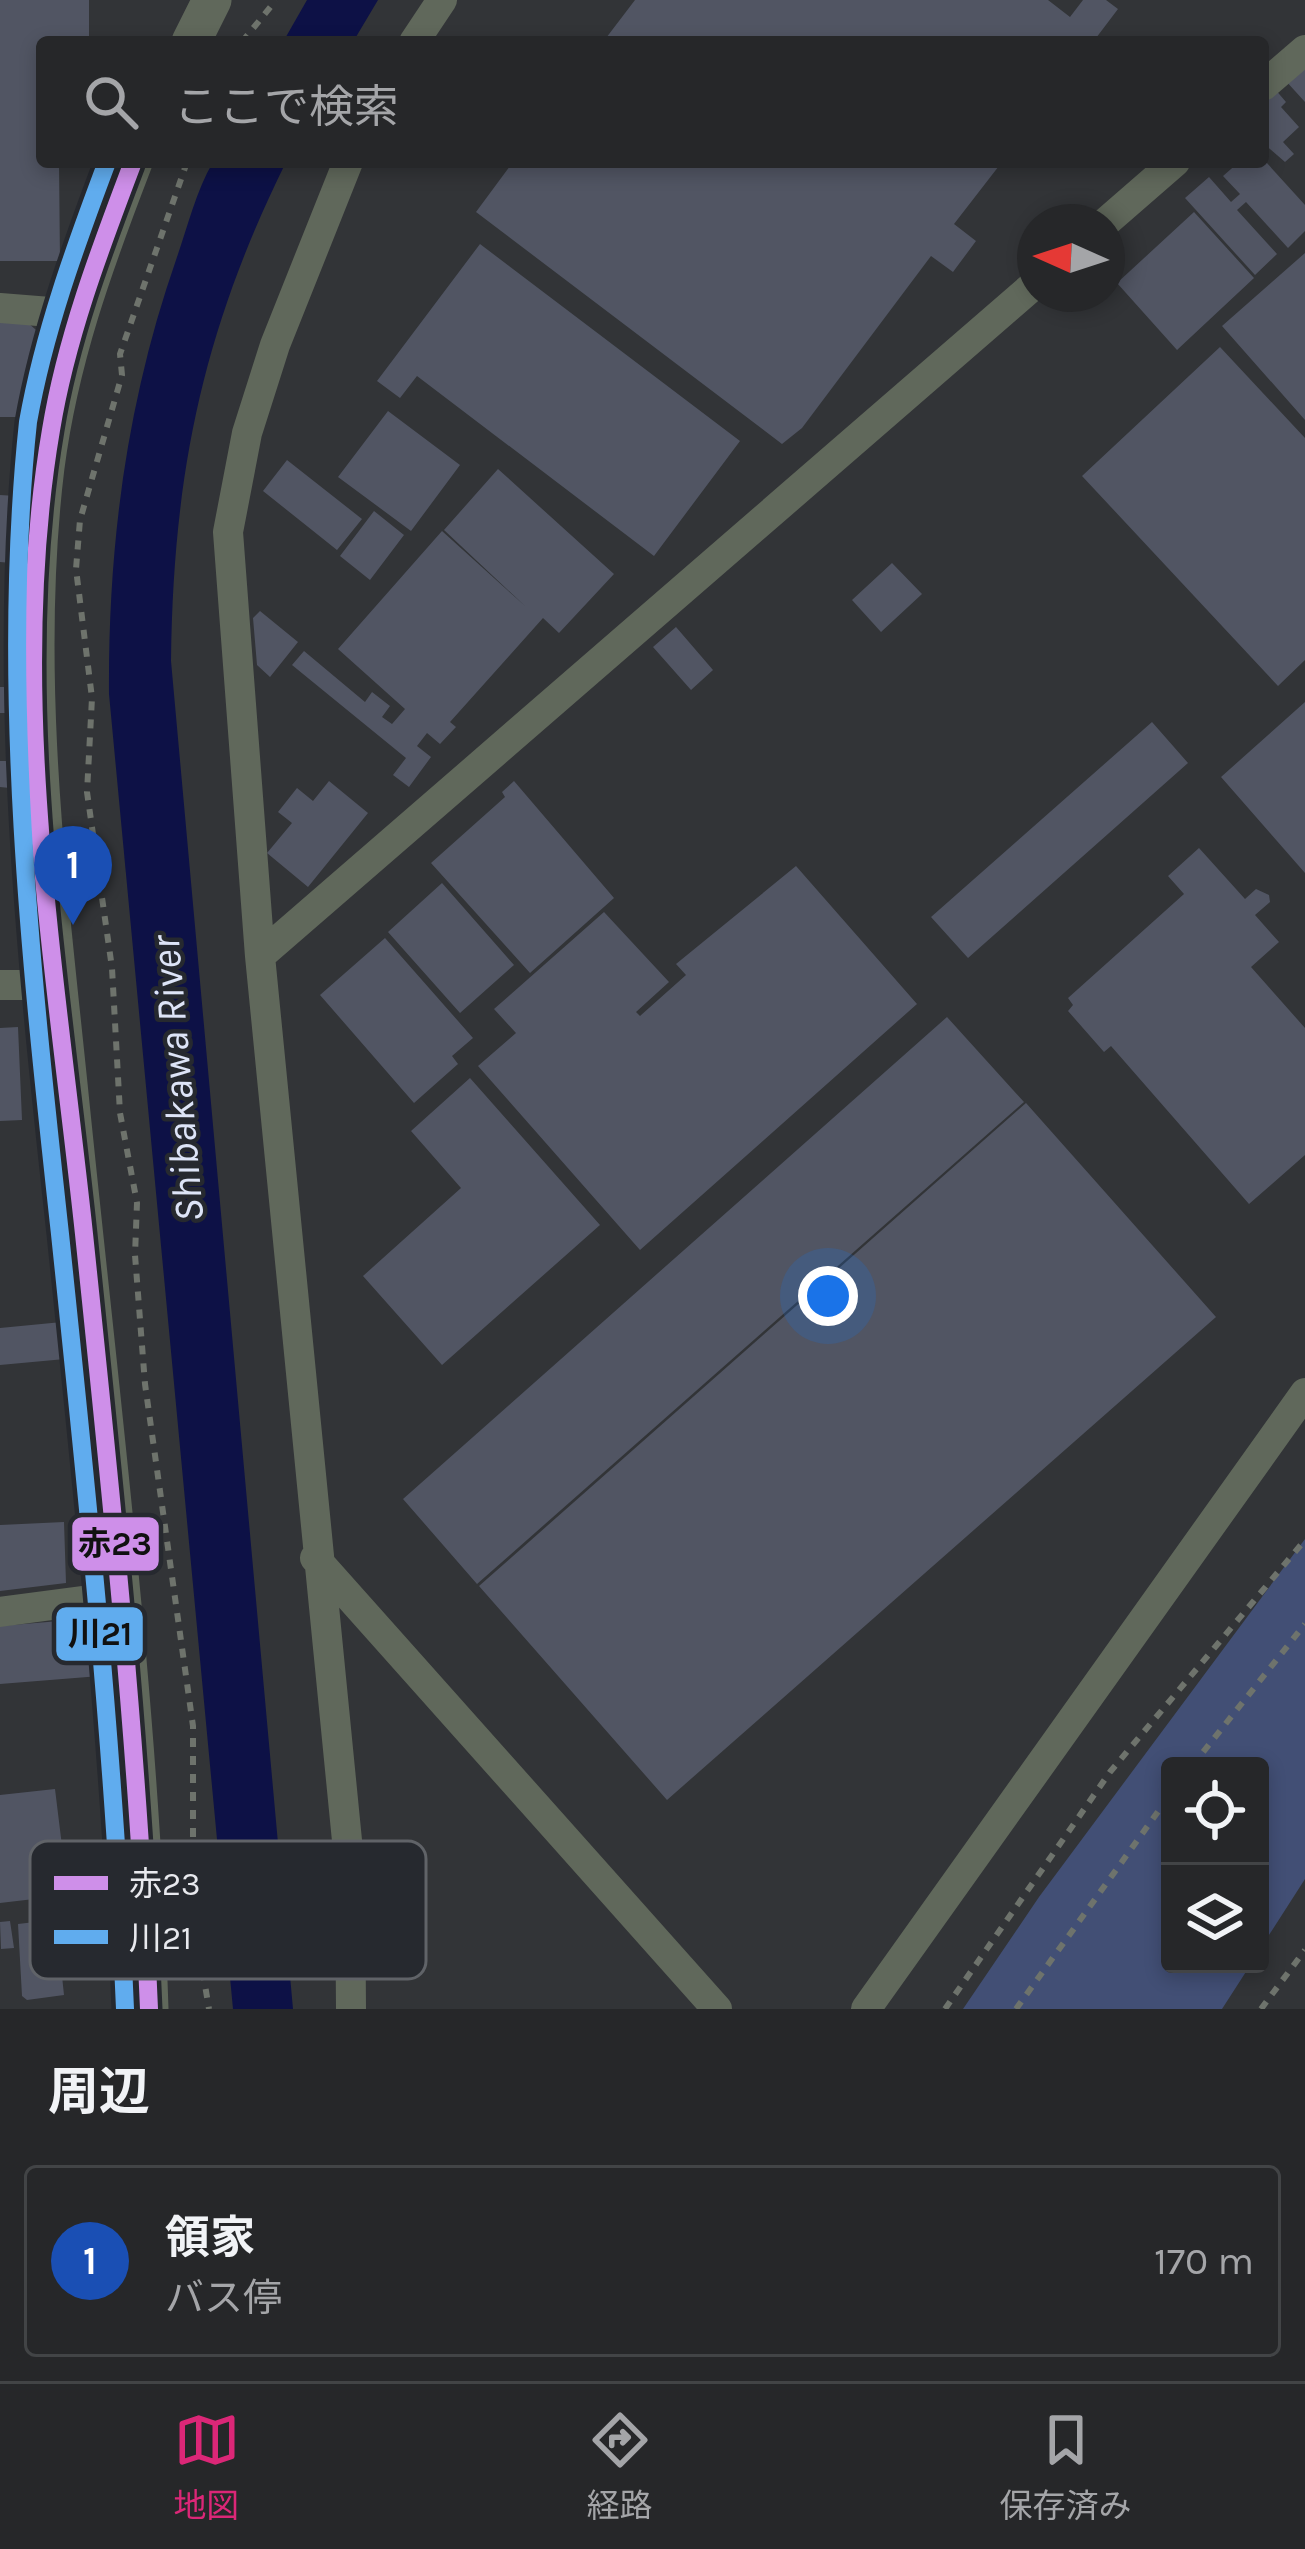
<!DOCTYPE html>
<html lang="ja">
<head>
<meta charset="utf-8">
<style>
	body { margin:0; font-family:Karla,"Noto Sans JP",sans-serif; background:#2e2f31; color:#f1f3f6 }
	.controls { position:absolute; right:36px; bottom:36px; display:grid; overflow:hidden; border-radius:12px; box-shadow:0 6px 18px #0003 }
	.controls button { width:108px; height:108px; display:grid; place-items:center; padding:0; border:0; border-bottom:3px solid #424446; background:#262729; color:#f1f3f6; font:60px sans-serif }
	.compass { position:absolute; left:1017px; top:204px; width:108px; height:108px; border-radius:50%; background:#262729; box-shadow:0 6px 18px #0003; rotate:273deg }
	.you { position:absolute; left:828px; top:1296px; width:42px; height:42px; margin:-30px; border:9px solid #fff; border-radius:50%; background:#1a73e8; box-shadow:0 0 0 18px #1a73e833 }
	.badge { display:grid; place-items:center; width:78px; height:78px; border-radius:50%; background:#db2777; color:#fff; font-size:39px; font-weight:700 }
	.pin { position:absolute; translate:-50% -99px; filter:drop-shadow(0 3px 6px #0008) }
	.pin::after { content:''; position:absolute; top:63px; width:42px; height:36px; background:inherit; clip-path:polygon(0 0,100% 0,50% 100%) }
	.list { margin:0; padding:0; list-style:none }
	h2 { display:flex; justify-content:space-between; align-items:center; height:156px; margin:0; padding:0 48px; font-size:51px }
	h2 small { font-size:39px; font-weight:400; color:#a4a5a8 }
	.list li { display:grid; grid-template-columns:78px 1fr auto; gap:36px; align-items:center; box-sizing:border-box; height:192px; margin:0 24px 24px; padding:0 24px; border:3px solid #424446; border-radius:12px }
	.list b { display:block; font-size:45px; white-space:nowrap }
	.list p { margin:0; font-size:39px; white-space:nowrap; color:#a4a5a8 }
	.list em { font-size:39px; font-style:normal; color:#a4a5a8 }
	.icon { flex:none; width:66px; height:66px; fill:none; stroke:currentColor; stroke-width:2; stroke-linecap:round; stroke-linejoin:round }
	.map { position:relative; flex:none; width:1305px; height:2009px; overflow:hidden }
	.search { position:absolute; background:#262729; box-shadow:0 6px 18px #0003; left:36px; right:36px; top:36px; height:132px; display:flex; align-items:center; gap:30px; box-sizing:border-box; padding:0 42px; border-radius:12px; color:#a4a5a8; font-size:45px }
	.sheet { height:372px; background:#262729 }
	nav { display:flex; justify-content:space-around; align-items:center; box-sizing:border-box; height:168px; border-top:3px solid #424446; background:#262729; font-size:33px; color:#a4a5a8 }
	nav a { display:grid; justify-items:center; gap:6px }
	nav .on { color:#db2777 }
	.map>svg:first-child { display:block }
</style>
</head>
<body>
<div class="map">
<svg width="1305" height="2009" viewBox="0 0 1305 2009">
	<rect width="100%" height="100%" fill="#323437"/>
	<path fill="#424f75" d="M 1305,1539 L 1305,1879 L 1260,1949 L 1260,1766 L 1170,1766 L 1170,1964 L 1251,1964 L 1222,2009 L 963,2009 L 1039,1897 Z"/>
	<path fill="#0d1146" d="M 307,0 L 378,0 L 353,42 L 283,42 Z
		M 213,162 L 286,162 C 203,330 173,474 171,661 L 293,2009 L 233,2009 L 109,694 C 108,543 127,400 177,257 C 188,226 196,191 213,162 Z"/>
	<path fill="#515563" d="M 0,0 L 89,0 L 89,42 L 42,42 L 42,162 L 59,162 L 60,261 L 0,261 Z
		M 635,0 L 1048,0 L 1070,17 L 1083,0 L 1106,0 L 1118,9 L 1093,42 L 603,42 Z
		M 1305,61 L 1305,102 L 1285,80 Z
		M 1274,88 L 1286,102 L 1281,107 L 1299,127 L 1283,142 L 1294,154 L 1285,162 L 1263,143 L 1263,98 Z
		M 513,162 L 1002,162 L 954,224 L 976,241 L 953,272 L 931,256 L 802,428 L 782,444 L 476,212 Z
		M 1239,162 L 1266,162 L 1305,205 L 1305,231 L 1288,248 L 1246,202 L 1237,210 L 1277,254 L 1255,275 L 1185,198 L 1209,177 L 1231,202 L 1240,194 L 1223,176 Z
		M 1194,212 L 1254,278 L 1177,350 L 1117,283 Z
		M 480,244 L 740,441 L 654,556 L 417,376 L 400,398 L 377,381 Z
		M 1305,253 L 1305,420 L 1222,326 Z
		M 0,320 L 28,323 L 42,335 L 41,365 L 27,364 L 20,417 L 0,417 Z
		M 1220,347 L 1305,438 L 1305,660 L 1278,686 L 1082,476 Z
		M 388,411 L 460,465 L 411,531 L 338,477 Z
		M 287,460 L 362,519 L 337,550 L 263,491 Z
		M 498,469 L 614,574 L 559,633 L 543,618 L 450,722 L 456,727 L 440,744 L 427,733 L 417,746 L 431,757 L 409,787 L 393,775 L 406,758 L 292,665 L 304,651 L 365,702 L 372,692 L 390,706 L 382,717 L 392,724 L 405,709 L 338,649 L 442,531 L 525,606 L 444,530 Z
		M 0,495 L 16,496 L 15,520 L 19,521 L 12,563 L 0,562 Z
		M 374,511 L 404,535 L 370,580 L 340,556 Z
		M 892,563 L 922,594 L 881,632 L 852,600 Z
		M 260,611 L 298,642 L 270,677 L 257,665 L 253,618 Z
		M 676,627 L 713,670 L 691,690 L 653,647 Z
		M 0,687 L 13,687 L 14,713 L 0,713 Z
		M 1305,702 L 1305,873 L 1221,777 Z
		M 1152,722 L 1188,763 L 968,958 L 931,917 Z
		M 0,761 L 12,761 L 10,788 L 0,787 Z
		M 329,781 L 368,813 L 308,887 L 267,853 L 292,823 L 278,812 L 297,788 L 313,801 Z
		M 514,781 L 614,898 L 530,973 L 431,863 L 505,797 L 502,792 Z
		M 1199,848 L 1245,899 L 1256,889 L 1269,895 L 1270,902 L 1255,915 L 1279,942 L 1251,967 L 1305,1028 L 1305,1155 L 1249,1204 L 1111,1046 L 1104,1052 L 1068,1011 L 1073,1005 L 1068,998 L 1184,894 L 1168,876 Z
		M 796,866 L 917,1004 L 640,1250 L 478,1066 L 516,1033 L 494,1009 L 604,912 L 669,982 L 636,1012 L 640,1016 L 686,975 L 676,964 Z
		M 442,883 L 514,965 L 460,1013 L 388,932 Z
		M 385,938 L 473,1038 L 452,1056 L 458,1064 L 414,1103 L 320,995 Z
		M 947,1017 L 1024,1102 L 477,1584 L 403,1499 Z
		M 18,1027 L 22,1120 L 0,1121 L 0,1028 Z
		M 470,1078 L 600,1225 L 442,1365 L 363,1276 L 461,1188 L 411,1131 Z
		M 1026,1103 L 1216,1317 L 667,1800 L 479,1586 Z
		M 62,1322 L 65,1359 L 0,1365 L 0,1328 Z
		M 64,1522 L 66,1583 L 0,1591 L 0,1525 Z
		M 95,1618 L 100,1676 L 0,1684 L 0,1626 Z
		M 55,1789 L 68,1895 L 0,1903 L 0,1795 Z
		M 52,1920 L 53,1933 L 78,1924 L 80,1974 L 62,1976 L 64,1995 L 27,2000 L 22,1996 L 18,1924 Z
		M 10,1921 L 14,1948 L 1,1949 L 0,1922 Z"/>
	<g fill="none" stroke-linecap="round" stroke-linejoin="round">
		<path stroke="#6e736c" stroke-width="6" stroke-dasharray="9 9" stroke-linecap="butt" d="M 242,42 L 276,0
			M 187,162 L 120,354 L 122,375 L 80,520 L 76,569 L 92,698 L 87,792 L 112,968 L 120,1113 L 137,1203 L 135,1255 L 145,1384 L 193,1726 L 193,1913 L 209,2009
			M 1192,1766 L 1305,1624
			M 945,2009 L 1110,1772 L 1305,1540
			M 1016,2009 L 1170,1795
			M 1261,2009 L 1305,1950"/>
		<path stroke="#60685b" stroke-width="30" d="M 414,42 L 442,0
			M 1263,86 L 1305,50
			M 348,162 L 275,345 L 247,433 L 228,532 L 260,956 L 350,1871 L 351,2009
			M 1106,222 L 1175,162
			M 0,308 L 75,314
			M 260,956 L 1035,284
			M 0,985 L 58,985
			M 315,1558 L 717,2009
			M 0,1612 L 120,1596
			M 866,2009 L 1305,1393"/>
		<path stroke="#60685b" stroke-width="39" d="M 191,42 L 212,0
			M 133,162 C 94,263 59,359 45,467 C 20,672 47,881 68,1084 C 99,1392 139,1700 149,2009"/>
		<defs>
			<path id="bus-1" d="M 133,162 C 100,249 66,338 51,430 C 6,694 56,971 84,1234 C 111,1492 138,1750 149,2009"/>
			<path id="bus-2" d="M 107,162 C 75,247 44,332 28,422 C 0,686 31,969 60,1234 C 87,1492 114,1750 125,2009"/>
		</defs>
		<use href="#bus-1" stroke="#26292f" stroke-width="27"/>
		<use href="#bus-2" stroke="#26292f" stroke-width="27"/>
		<use href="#bus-1" stroke="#ce8fe9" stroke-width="18"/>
		<use href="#bus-2" stroke="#60acee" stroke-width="18"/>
	</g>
	<g text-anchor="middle" stroke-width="9" stroke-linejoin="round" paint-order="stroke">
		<g font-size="42" font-style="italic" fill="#dde4f7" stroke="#26292f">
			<text transform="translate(176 1079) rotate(-95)" y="15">Shibakawa River</text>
		</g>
	</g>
	<rect x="30" y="1841" width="396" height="138" rx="18" fill="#26292f" stroke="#606368" stroke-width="3"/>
	<rect x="54" y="1876" width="54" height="14" fill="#ce8fe9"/>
	<rect x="54" y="1930" width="54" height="14" fill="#60acee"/>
	<g font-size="33" fill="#e8e9ee">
		<text x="129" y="1895">赤23</text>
		<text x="129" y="1949">川21</text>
	</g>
	<g stroke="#26292f" stroke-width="4.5">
		<rect x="70" y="1515" width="91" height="58" rx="12" fill="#ce8fe9"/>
		<rect x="54" y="1605" width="91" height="58" rx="12" fill="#60acee"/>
	</g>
	<g font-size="33" text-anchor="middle" font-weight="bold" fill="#111">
		<text x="115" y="1555">赤23</text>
		<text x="100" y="1645">川21</text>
	</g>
</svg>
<div class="controls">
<button><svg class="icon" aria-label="locate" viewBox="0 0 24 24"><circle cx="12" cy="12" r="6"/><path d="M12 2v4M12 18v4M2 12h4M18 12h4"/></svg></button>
<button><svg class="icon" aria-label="layers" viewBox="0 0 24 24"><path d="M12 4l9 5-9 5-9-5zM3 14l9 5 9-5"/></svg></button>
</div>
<svg class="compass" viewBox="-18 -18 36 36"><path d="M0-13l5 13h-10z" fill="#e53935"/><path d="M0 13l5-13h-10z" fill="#a4a5a8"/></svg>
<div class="you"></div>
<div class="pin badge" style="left:73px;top:925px;background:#1a4fb4">1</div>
<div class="search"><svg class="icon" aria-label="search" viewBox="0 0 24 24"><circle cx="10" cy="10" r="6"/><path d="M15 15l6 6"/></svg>ここで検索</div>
</div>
<section class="sheet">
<h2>周辺<small></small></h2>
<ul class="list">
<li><span class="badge" style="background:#1a4fb4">1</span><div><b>領家</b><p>バス停</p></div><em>170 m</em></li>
</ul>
</section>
<nav>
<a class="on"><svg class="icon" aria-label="map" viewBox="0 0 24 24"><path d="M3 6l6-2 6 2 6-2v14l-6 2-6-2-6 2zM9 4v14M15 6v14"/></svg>地図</a>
<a><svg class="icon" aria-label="directions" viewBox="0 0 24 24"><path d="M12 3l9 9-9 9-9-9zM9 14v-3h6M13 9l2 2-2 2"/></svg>経路</a>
<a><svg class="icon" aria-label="saved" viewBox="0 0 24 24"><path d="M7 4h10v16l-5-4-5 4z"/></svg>保存済み</a>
</nav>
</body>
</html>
